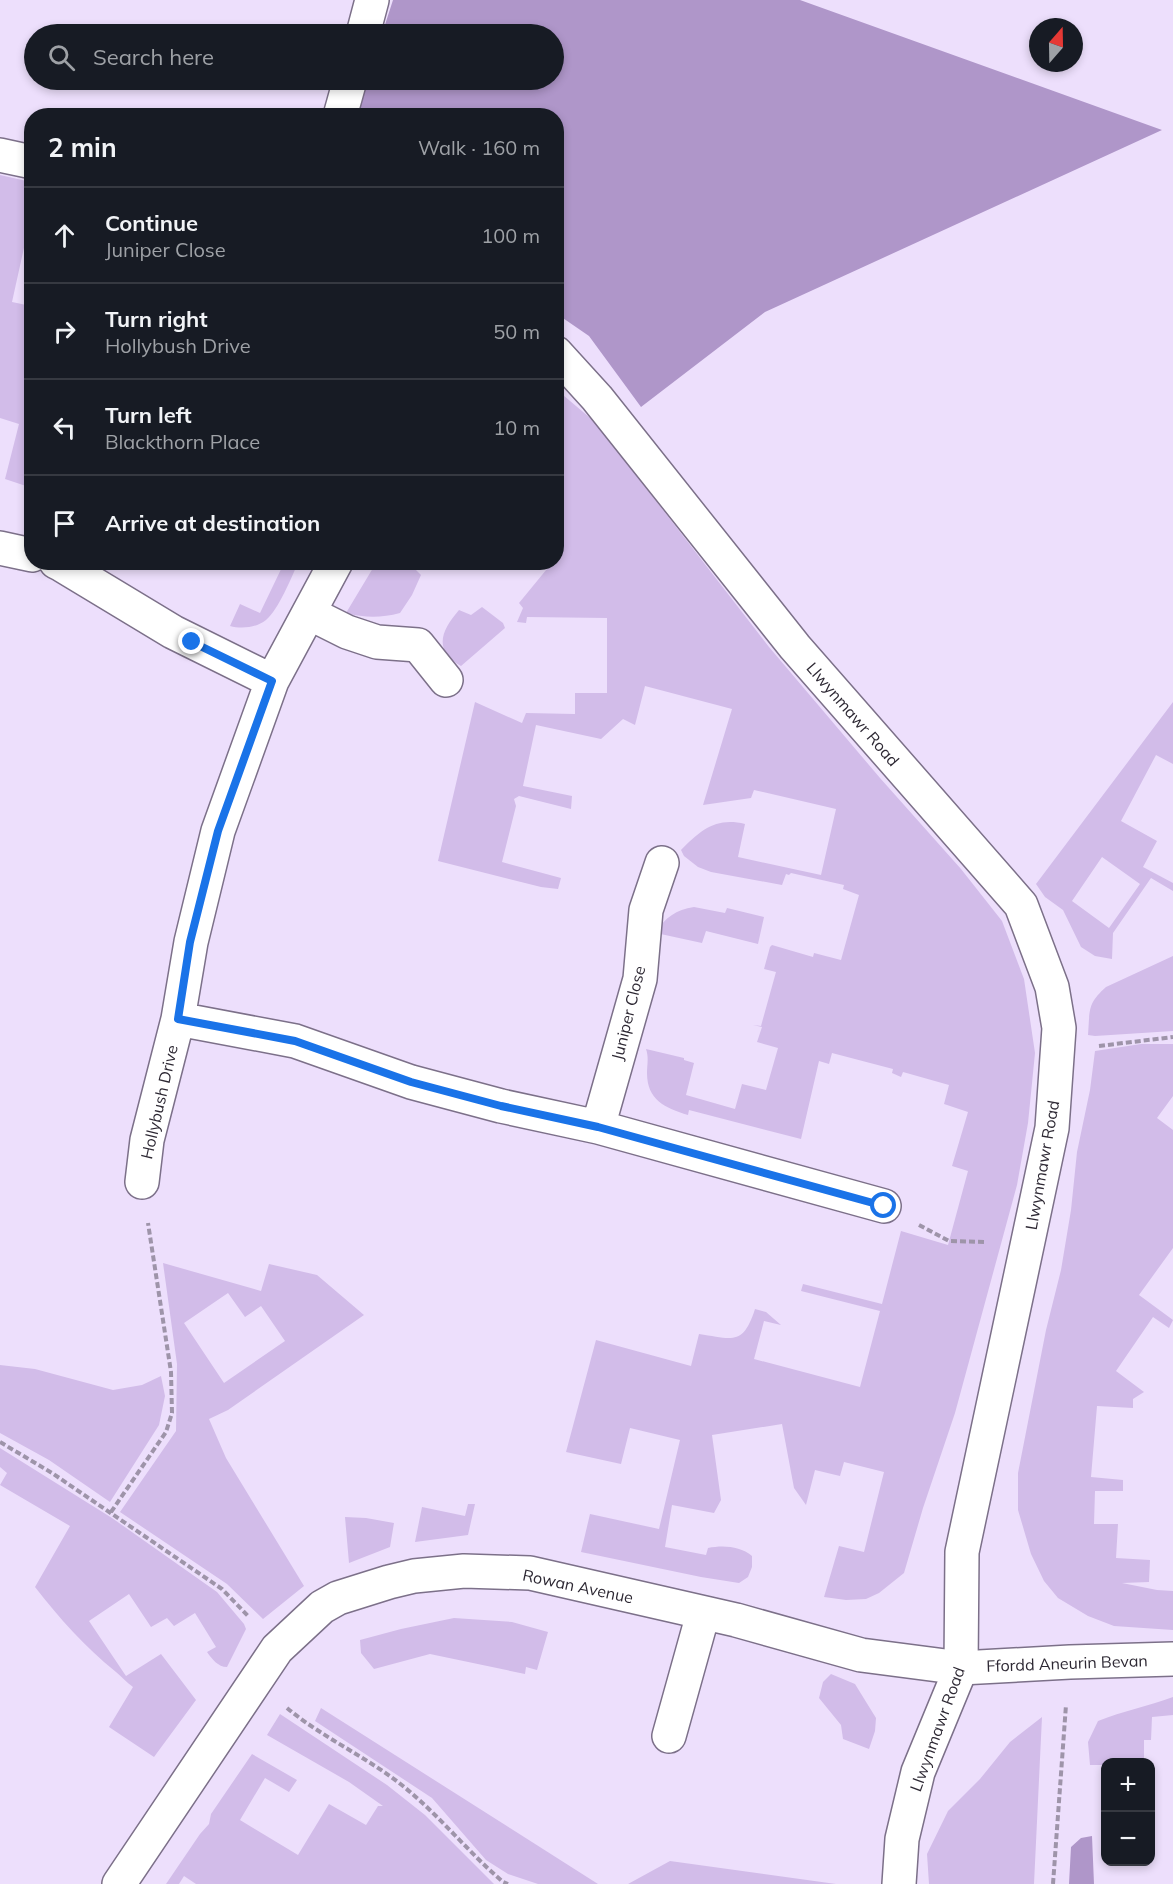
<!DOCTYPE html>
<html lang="en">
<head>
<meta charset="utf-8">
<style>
	body { margin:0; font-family:Mulish,sans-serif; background:#242831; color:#f1f3f6 }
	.controls { position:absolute; right:18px; bottom:18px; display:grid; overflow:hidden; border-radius:12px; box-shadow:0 3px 9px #0003 }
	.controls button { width:54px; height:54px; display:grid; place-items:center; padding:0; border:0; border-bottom:2px solid #363941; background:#171b24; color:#f1f3f6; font:30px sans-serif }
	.compass { position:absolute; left:1029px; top:18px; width:54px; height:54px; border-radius:50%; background:#171b24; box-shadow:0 3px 9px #0003; rotate:20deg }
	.stop { position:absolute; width:18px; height:18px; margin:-14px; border:4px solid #1a73e8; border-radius:50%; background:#fff }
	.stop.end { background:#1a73e8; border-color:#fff; box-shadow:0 2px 6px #0008 }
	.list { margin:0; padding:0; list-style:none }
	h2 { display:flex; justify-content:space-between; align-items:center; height:78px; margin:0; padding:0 24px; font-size:26px }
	h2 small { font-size:20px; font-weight:400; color:#9ea1a6 }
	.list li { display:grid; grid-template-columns:39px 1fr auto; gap:18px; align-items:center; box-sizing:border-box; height:96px; padding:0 24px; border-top:2px solid #363941 }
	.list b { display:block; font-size:22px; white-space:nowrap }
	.list p { margin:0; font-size:20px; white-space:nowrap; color:#9ea1a6 }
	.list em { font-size:20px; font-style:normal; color:#9ea1a6 }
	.icon { flex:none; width:33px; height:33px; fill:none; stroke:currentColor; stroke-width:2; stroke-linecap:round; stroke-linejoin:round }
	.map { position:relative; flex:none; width:1173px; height:1884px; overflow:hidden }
	.search { position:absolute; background:#171b24; box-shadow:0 3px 9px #0003; left:24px; top:24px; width:540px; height:66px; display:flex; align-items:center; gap:15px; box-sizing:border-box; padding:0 21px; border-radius:33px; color:#9ea1a6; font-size:22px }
	.panel { position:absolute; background:#171b24; box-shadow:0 3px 9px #0003; left:24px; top:108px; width:540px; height:462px; border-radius:24px }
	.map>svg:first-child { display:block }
</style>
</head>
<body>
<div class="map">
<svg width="1173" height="1884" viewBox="0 0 1173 1884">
	<rect width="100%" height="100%" fill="#eddffc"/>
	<path fill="#d2bce9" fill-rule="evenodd" d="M 0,175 L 31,182 L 31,216 L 12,302 L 31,306 L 32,462 L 26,486 L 5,479 L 19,424 L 0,418 Z
		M 557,390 L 595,422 L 769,647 L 880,778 L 961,869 L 1002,921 L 1024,979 L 1035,1053 L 1028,1123 L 1017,1185 L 955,1413 L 923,1508 L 904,1573 L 879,1593 L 866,1599 L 846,1600 L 824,1597 L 839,1546 L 864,1552 L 884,1472 L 844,1462 L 840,1476 L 815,1470 L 806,1505 L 794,1488 L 782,1424 L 712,1435 L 721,1500 L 714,1513 L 672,1505 L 665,1547 L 706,1555 L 708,1548 C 723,1545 740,1546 752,1556 L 752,1567 L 748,1577 L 739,1583 L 701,1577 L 581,1552 L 590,1514 L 659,1529 L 680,1440 L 630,1428 L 621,1464 L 566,1452 L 596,1340 L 691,1366 L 699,1334 C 733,1339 743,1346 755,1309 L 766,1312 L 781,1325 L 764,1321 L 754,1359 L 860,1387 L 880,1311 L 801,1291 L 803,1284 L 882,1304 L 901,1231 L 948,1245 L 968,1171 L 952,1166 L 968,1112 L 944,1104 L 949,1085 L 903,1072 L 901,1077 L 892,1073 L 893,1069 L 832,1053 L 829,1064 L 819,1061 L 801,1139 L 689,1110 L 688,1115 C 665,1108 647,1100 647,1073 C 647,1064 649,1058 646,1049 L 684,1058 L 684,1060 L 694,1063 L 686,1095 L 735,1109 L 742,1084 L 766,1090 L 778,1048 L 757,1042 L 762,1027 L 753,1025 L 761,1026 L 776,972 L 764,969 L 770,947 L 772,945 L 813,957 L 814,953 L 841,960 L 859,895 L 843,889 L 844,885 L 791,873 L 789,875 L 786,874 L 782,885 L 711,872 L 698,867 L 684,856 L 681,850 C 701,830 716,817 745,824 L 738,857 L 821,875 L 836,809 L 754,790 L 751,798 L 703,805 L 732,709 L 645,686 L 635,725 L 623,719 L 601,739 L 536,725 L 523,786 L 572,796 L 571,809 L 519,796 L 514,799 L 516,806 L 502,862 L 561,878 L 558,889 L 541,887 L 438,861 L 475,702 L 522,723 L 526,713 L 575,714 L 575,693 L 607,693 L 607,618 L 527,617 L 526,623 L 517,622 L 523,608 L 519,603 L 551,564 L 550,563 L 556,562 Z
		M 284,563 L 298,563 C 291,578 279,609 266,620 C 256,628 241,629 230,626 L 240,604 L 260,613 Z
		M 376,563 L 415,563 L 413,567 L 421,575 L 412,595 L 400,613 C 381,618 365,618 346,613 Z
		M 482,607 L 503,623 L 505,628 L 461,666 C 433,650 441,631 459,610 L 471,615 Z
		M 1173,702 L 1173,764 L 1156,755 L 1121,821 L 1157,841 L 1143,867 L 1173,883 L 1173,891 L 1151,878 L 1113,933 L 1112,959 L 1095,956 L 1081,947 L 1063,910 L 1045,897 L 1036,884 ZM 1102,857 L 1140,884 L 1109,928 L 1072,901 Z
		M 694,907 L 725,913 L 727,908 L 764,917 L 758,944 L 706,931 L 702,943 L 656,933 C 665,917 676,910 694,907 Z
		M 1173,956 L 1173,1031 L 1095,1036 L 1088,1035 C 1090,1010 1087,1004 1106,987 Z
		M 1141,1044 L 1173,1044 L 1173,1096 L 1157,1118 L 1173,1130 L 1173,1248 L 1139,1295 L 1173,1320 L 1169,1328 L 1153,1317 L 1116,1371 L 1144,1392 L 1133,1399 L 1133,1408 L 1097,1406 L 1091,1477 L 1123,1480 L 1123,1491 L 1095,1491 L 1094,1524 L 1118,1524 L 1116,1558 L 1150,1560 L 1149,1582 L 1122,1583 L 1157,1590 L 1173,1591 L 1173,1630 L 1114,1626 L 1088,1616 L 1058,1598 L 1044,1581 L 1031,1554 L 1018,1510 L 1018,1473 L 1046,1330 L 1061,1270 L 1071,1210 L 1077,1152 L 1090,1090 L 1095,1051 Z
		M 163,1263 L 261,1291 L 269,1264 L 317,1275 L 364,1315 L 228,1410 L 209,1419 L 226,1458 L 304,1586 L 263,1619 L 227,1584 L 120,1512 L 176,1431 L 177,1364 ZM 228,1293 L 245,1317 L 261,1306 L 285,1341 L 224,1383 L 184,1323 Z
		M 0,1365 L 35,1369 L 113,1390 L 142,1385 L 161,1376 L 165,1396 L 159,1425 L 110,1502 L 49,1460 L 0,1433 Z
		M 0,1448 L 112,1518 L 217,1592 L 244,1624 L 246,1629 L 227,1667 C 218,1667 212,1659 207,1652 L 216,1647 L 195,1613 L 174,1626 L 167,1618 L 151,1627 L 129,1594 L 89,1621 L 126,1676 L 161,1654 L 196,1700 L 154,1757 L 109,1727 L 133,1687 C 126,1682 122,1677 116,1672 C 85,1647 59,1618 35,1587 L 70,1526 L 0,1485 L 7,1473 L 0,1467 Z
		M 468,1504 L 475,1504 L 468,1535 L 415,1542 L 422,1507 L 465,1516 Z
		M 345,1517 L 366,1518 L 394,1523 L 390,1547 L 349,1563 Z
		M 454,1618 L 512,1622 L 548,1632 L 537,1670 L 526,1667 L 525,1674 L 430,1654 L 374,1669 L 361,1653 L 360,1640 L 401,1629 Z
		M 831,1674 L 855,1684 L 876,1718 L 875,1731 L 869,1749 L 843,1739 L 841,1725 L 819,1698 L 823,1682 Z
		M 1173,1697 L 1173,1715 L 1152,1717 L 1151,1740 L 1144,1740 L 1144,1762 L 1106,1762 L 1105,1765 L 1090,1765 L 1088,1742 L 1098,1721 C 1123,1711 1148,1706 1173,1697 Z
		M 321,1708 L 598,1884 L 538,1884 L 508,1874 L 486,1860 L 432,1798 L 315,1721 Z
		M 280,1714 L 387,1785 L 425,1815 L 494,1884 L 196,1884 L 184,1876 L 179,1884 L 166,1884 L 200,1834 L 209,1824 L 211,1814 L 252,1754 L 297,1780 L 289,1792 L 265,1778 L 240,1820 L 298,1855 L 329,1804 L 366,1825 L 378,1806 L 383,1806 L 349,1782 L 267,1735 Z
		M 1042,1717 L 1034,1884 L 929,1884 L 927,1854 L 948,1811 L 980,1779 L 1010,1742 Z
		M 670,1861 L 836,1884 L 628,1884 Z"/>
	<path fill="#af96c9" d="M 393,0 L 800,0 L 1162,130 L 765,312 L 641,407 L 589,336 L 557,314 L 556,116 L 359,116 L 361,101 L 368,80 L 554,80 L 554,34 L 382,34 Z
		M 1092,1836 L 1094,1884 L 1069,1884 L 1071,1847 L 1081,1838 Z"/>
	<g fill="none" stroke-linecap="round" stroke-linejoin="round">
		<defs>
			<path id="minor" d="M 363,34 L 372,0
				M 340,116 L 350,80
				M 0,155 L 32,162
				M 0,548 L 32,555
				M 56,562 L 62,565 L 173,632 L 272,681
				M 309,613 L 347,632 L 377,642 L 418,645 L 446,680
				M 178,1019 L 295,1041 L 411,1082 L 501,1106 L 598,1127 L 884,1206
				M 598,1127 L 640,979 L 646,910 L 662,863
				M 142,1182 L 147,1140 L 178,1019 L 191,942 L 218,831 L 272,681 L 336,562
				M 669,1736 L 703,1614
				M 119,1884 L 277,1649 L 322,1607 L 338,1598 L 389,1582 L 414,1576 L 464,1571 L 530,1573 L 736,1620 L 861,1655 L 961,1668 L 1070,1662 L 1173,1659"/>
			<path id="tertiary" d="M 556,353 L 597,398 L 795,647 L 1021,905 L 1052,987 L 1059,1028 L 1052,1128 L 962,1552 L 961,1668 L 918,1772 L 902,1839 L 899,1884"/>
		</defs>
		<use href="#minor" stroke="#7c7089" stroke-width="36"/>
		<use href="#tertiary" stroke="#7c7089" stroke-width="36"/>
		<path stroke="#9e94a9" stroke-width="4" stroke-dasharray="6 3" stroke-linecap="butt" d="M 1099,1046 L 1173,1037
			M 919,1225 L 949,1241 L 986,1242
			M 0,1442 L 52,1473 L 222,1589 L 249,1617
			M 111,1512 L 166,1432 L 172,1413 L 171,1372 L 148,1223
			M 287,1708 C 323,1738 367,1757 403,1786 C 439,1815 468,1852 503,1882 L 508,1884
			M 1053,1884 L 1066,1705"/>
		<use href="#minor" stroke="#fff" stroke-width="33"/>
		<use href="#tertiary" stroke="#fff" stroke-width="33"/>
	</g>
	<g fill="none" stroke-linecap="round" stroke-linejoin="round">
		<path stroke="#1a73e8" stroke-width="8" d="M 192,642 L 272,681 L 218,831 L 190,942 L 178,1019 L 295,1041 L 411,1082 L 501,1106 L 598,1127 L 884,1206"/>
	</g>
	<g text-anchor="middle" stroke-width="4.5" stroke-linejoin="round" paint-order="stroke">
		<g font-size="16" fill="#2d2833" stroke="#fff">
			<text transform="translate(853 714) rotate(49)" y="6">Llwynmawr Road</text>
			<text transform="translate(628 1013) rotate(-76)" y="6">Juniper Close</text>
			<text transform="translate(159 1102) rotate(-77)" y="6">Hollybush Drive</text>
			<text transform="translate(1042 1165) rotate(-80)" y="6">Llwynmawr Road</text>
			<text transform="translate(578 1586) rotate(12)" y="6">Rowan Avenue</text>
			<text transform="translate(1067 1663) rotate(-2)" y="6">Ffordd Aneurin Bevan</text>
			<text transform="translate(937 1729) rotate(-70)" y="6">Llwynmawr Road</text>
		</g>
	</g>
</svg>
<div class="controls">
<button>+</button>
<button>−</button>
</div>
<svg class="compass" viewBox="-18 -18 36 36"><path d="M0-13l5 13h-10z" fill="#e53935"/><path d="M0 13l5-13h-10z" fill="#9ea1a6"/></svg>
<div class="stop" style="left:884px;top:1206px"></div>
<div class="stop end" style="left:192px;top:642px"></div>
<div class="search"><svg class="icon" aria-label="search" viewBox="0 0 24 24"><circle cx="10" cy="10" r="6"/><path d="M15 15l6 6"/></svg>Search here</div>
<section class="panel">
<h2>2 min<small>Walk · 160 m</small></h2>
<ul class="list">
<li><svg class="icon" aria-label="ahead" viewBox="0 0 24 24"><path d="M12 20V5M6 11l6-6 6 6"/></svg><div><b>Continue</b><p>Juniper Close</p></div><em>100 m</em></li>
<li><svg class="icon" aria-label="right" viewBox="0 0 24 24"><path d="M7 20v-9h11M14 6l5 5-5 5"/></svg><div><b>Turn right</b><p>Hollybush Drive</p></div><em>50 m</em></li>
<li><svg class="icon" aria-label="left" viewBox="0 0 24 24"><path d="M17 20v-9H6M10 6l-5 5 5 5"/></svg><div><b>Turn left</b><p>Blackthorn Place</p></div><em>10 m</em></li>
<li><svg class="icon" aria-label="arrive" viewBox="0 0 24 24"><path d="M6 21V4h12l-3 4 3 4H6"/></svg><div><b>Arrive at destination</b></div></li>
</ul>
</section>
</div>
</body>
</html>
